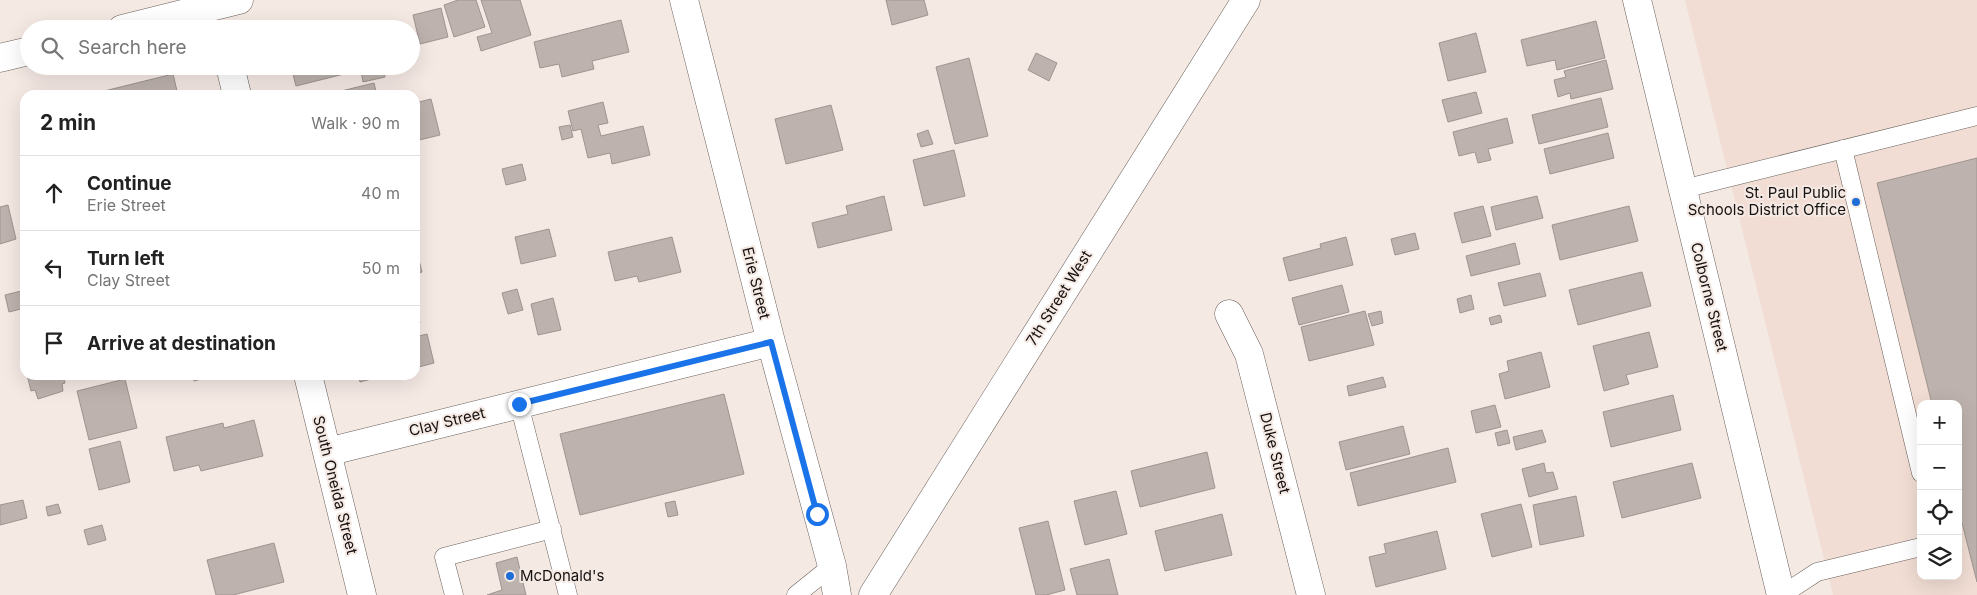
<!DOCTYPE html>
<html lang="en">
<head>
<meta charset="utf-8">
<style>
	body { margin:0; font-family:Inter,sans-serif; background:#f2f2f2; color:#222 }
	.controls { position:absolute; right:15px; bottom:15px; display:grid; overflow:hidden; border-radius:10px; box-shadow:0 5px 20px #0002 }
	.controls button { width:45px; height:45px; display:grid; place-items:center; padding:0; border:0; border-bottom:1px solid #e0e0e0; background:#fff; color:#222; font:25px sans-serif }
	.stop { position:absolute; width:15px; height:15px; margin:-11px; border:4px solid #1a73e8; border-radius:50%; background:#fff }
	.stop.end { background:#1a73e8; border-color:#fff; box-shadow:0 1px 5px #0008 }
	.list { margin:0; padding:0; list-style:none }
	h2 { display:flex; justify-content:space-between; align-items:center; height:65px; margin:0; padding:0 20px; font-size:21px }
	h2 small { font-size:16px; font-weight:400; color:#767676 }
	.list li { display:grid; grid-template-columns:32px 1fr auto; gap:15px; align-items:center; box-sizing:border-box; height:75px; padding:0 20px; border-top:1px solid #e0e0e0 }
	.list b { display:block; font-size:19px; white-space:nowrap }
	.list p { margin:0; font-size:16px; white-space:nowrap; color:#767676 }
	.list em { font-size:16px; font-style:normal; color:#767676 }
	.icon { flex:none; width:28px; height:28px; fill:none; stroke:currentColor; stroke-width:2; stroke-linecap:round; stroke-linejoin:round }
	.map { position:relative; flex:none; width:1977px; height:595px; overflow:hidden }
	.search { position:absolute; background:#fff; box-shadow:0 5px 20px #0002; left:20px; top:20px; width:400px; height:55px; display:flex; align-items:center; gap:12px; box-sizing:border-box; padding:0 18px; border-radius:28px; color:#767676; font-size:19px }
	.panel { position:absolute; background:#fff; box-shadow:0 5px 20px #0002; left:20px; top:90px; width:400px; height:290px; border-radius:15px }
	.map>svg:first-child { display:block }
</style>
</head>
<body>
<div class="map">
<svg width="1977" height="595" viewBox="0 0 1977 595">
	<rect width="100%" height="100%" fill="#f5e9e4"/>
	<path fill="#f1ddd4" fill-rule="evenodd" d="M 1685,0 L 1977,0 L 1977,595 L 1833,595 ZM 1921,404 L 1958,404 L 1958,576 L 1921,576 Z"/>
	<path fill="#bdb2ad" stroke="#9f948f" d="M 458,0 L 476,0 L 485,27 L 454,37 L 444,5 Z
		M 481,0 L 520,0 L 531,35 L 481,51 L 477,37 L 492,33 Z
		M 886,0 L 924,0 L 928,15 L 892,25 Z
		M 441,8 L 448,37 L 420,44 L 413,15 Z
		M 621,20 L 629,52 L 592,61 L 594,69 L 562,77 L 559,64 L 540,68 L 534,42 Z
		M 1596,21 L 1605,58 L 1557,70 L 1555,60 L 1527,66 L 1521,40 Z
		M 1476,33 L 1486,72 L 1448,81 L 1439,43 Z
		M 1036,53 L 1057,63 L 1049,81 L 1028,70 Z
		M 969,58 L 988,136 L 955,144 L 936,67 Z
		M 1606,60 L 1613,89 L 1571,99 L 1570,93 L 1558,97 L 1554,80 L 1566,77 L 1564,71 Z
		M 291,66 L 346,66 L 348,73 L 296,86 Z
		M 360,66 L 383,66 L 385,77 L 363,82 Z
		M 173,74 L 178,95 L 88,95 Z
		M 374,83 L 377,95 L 325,95 Z
		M 1476,92 L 1482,113 L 1448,122 L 1442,100 Z
		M 1601,98 L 1608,127 L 1539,144 L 1532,115 Z
		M 431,99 L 440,135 L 415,141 L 415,103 Z
		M 603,102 L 608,123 L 598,125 L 601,136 L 643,126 L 650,155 L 612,164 L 610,153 L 588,158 L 581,129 L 573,131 L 568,111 Z
		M 831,105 L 843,150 L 786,164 L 775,119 Z
		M 1507,118 L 1513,143 L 1488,149 L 1491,160 L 1478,163 L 1475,152 L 1459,156 L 1453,132 Z
		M 570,125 L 573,137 L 562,140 L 559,127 Z
		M 928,130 L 933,144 L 921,147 L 917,134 Z
		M 1608,133 L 1614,158 L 1550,174 L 1544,149 Z
		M 954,150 L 965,196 L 924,206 L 913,160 Z
		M 1977,158 L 1977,582 L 1958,507 L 1958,404 L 1932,404 L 1877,183 Z
		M 522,164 L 526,180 L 506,185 L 502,169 Z
		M 884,196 L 892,230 L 818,248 L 812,223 L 848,214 L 846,206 Z
		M 1537,196 L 1543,218 L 1496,230 L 1491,207 Z
		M 8,205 L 16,239 L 0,244 L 0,207 Z
		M 1483,206 L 1491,236 L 1462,243 L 1454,213 Z
		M 1629,206 L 1638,241 L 1560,260 L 1552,225 Z
		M 549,229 L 556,256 L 521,264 L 515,237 Z
		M 1415,233 L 1419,249 L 1395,255 L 1391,239 Z
		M 672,237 L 681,272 L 639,282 L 637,276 L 615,281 L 608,252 Z
		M 1346,237 L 1353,265 L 1289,281 L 1283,258 L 1321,248 L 1320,244 Z
		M 1515,243 L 1520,264 L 1471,276 L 1466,256 Z
		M 415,244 L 422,272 L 415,274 Z
		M 1642,272 L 1651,306 L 1578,325 L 1569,290 Z
		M 1540,273 L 1546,296 L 1504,306 L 1498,283 Z
		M 1342,285 L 1349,312 L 1299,325 L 1292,298 Z
		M 517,289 L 523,310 L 508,314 L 502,293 Z
		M 25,290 L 25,308 L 9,312 L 5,295 Z
		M 1471,295 L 1474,309 L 1460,313 L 1457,299 Z
		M 553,298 L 561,330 L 538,335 L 531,304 Z
		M 415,304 L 420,323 L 415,324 Z
		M 1365,311 L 1374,345 L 1309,361 L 1301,327 Z
		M 1381,311 L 1383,323 L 1372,326 L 1368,314 Z
		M 1500,315 L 1502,322 L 1491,325 L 1489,318 Z
		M 1649,332 L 1658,367 L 1626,375 L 1629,384 L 1604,391 L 1593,346 Z
		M 427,334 L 434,363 L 415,368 L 415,337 Z
		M 1541,352 L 1550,387 L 1505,399 L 1499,374 L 1509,371 L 1507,361 Z
		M 27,375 L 63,375 L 65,383 L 62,384 L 63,391 L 38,399 L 35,390 L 31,391 Z
		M 184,375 L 228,375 L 210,379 L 209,377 L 194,381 L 193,377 L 185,379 Z
		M 358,375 L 387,375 L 360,382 Z
		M 1383,377 L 1386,387 L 1349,396 L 1347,386 Z
		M 125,379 L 137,428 L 89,440 L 77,391 Z
		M 724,394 L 744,474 L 580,515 L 560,434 Z
		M 1673,395 L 1681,430 L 1611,447 L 1603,412 Z
		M 1495,405 L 1501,427 L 1476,433 L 1471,411 Z
		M 254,420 L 263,456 L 201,471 L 199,465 L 174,471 L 166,437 L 223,423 L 224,428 Z
		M 1403,426 L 1410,454 L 1346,470 L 1339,442 Z
		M 1507,430 L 1510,443 L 1498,446 L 1495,433 Z
		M 1542,430 L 1546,442 L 1516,450 L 1513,437 Z
		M 120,441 L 130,482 L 99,490 L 89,449 Z
		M 1448,448 L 1456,482 L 1358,506 L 1350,473 Z
		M 1207,452 L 1215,488 L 1140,507 L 1131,471 Z
		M 1544,463 L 1546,473 L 1553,472 L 1558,489 L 1529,497 L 1522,469 Z
		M 1692,463 L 1701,498 L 1622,518 L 1613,482 Z
		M 1116,491 L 1127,534 L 1085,545 L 1074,501 Z
		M 1576,496 L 1584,536 L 1540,545 L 1533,505 Z
		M 23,500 L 27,518 L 0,525 L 0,505 Z
		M 675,501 L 678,515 L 668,517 L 665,503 Z
		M 58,504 L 61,513 L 48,516 L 46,507 Z
		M 1521,504 L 1532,547 L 1492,557 L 1481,514 Z
		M 1222,514 L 1232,555 L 1165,571 L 1155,531 Z
		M 1048,521 L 1065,590 L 1046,595 L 1036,595 L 1019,528 Z
		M 102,525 L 106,540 L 88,545 L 84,530 Z
		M 1437,531 L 1446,569 L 1376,587 L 1369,557 L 1386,553 L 1384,544 Z
		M 274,543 L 284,582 L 233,595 L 216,595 L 207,560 Z
		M 517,557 L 526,595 L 487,595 L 502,590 L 496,563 Z
		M 1109,559 L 1118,595 L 1077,595 L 1070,569 Z"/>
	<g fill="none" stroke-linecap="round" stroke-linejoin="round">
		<defs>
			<path id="lane" d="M 1843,149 L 1921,473
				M 1683,189 L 1977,116
				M 519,404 L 568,595
				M 454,595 L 444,557 L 552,529
				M 796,595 L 832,566
				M 1782,595 L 1817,572 L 1921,547"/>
			<path id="street" d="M 684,0 L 771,342 L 832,566 L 837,595
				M 1637,0 L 1781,595
				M 122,29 L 239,0
				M 0,58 L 29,51
				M 230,66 L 237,95
				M 1229,314 L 1249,354 L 1311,595
				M 308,375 L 362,595
				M 327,452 L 771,342"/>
			<path id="secondary" d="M 873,595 L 1246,0"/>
		</defs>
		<use href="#lane" stroke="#6a605b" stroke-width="19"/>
		<use href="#street" stroke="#6a605b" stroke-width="29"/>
		<use href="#secondary" stroke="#6a605b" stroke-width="29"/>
		<use href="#lane" stroke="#fff" stroke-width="18"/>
		<use href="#street" stroke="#fff" stroke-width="28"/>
		<use href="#secondary" stroke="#fff" stroke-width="28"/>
	</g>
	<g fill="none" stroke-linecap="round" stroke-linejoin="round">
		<path stroke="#1a73e8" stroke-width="6" d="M 519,404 L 771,342 L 817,514"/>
	</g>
	<g fill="#1e6ed8" stroke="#f5e9e4" stroke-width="2">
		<circle cx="1856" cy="202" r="5"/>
		<circle cx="510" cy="576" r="5"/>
	</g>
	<g text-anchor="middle" stroke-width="4" stroke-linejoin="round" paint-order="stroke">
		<g font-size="15" fill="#151110" stroke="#f5e9e4" text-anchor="end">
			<text x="1846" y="198">St. Paul Public<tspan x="1846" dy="17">Schools District Office</tspan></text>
			<text x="520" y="581" text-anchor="start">McDonald's</text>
		</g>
		<g font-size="15" fill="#151110" stroke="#f5e9e4">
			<text transform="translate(756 283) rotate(76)" y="5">Erie Street</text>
			<text transform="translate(1709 297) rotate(76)" y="5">Colborne Street</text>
			<text transform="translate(1059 298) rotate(-58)" y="5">7th Street West</text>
			<text transform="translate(447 422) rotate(-14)" y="5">Clay Street</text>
			<text transform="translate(1275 453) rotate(76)" y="5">Duke Street</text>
			<text transform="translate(335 485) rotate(76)" y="5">South Oneida Street</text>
		</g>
	</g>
</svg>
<div class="controls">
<button>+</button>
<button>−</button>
<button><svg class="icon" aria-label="locate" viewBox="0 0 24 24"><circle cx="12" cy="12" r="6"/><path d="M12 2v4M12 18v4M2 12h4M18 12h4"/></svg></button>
<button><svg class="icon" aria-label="layers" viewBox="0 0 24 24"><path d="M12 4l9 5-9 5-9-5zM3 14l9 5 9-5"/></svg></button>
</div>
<div class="stop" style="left:817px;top:514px"></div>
<div class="stop end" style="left:519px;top:404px"></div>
<div class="search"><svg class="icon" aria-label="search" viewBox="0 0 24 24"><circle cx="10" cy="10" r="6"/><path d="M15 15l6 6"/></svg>Search here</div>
<section class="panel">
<h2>2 min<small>Walk · 90 m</small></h2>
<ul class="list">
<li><svg class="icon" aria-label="ahead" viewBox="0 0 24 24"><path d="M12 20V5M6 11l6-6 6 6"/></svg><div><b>Continue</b><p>Erie Street</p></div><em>40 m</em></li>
<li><svg class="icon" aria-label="left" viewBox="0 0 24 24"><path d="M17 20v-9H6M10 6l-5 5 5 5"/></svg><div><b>Turn left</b><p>Clay Street</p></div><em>50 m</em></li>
<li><svg class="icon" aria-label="arrive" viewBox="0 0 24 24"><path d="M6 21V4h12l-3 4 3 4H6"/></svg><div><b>Arrive at destination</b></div></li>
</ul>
</section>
</div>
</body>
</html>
